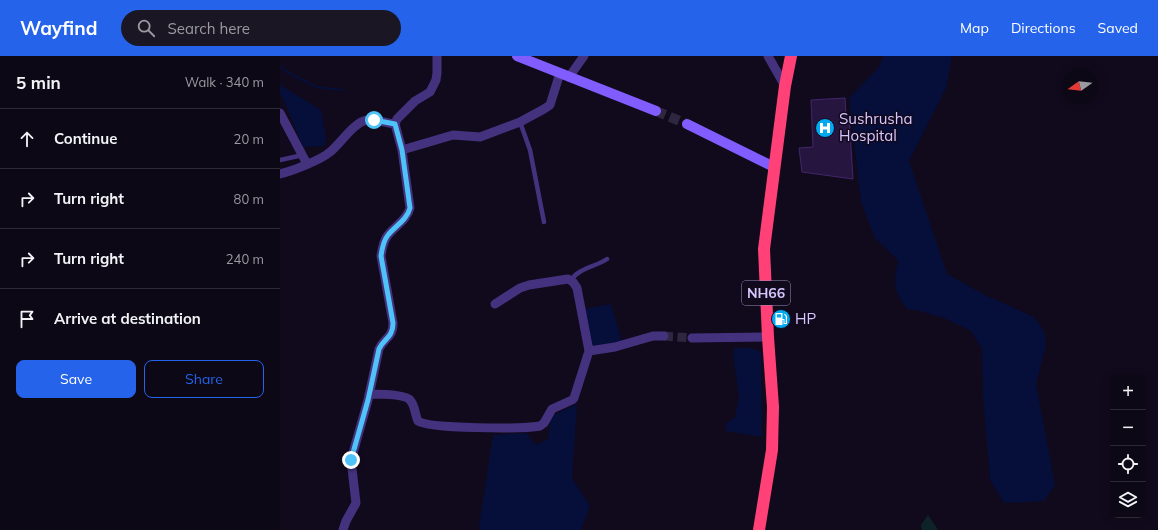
<!DOCTYPE html>
<html lang="en">
<head>
<meta charset="utf-8">
<style>
	body { margin:0; font-family:Mulish,sans-serif; background:#1b1623; color:#f1f3f6 }
	.controls { position:absolute; right:12px; bottom:12px; display:grid; overflow:hidden; border-radius:8px; box-shadow:0 2px 10px #0003 }
	.controls button { width:36px; height:36px; display:grid; place-items:center; padding:0; border:0; border-bottom:1px solid #2d2935; background:#0d0816; color:#f1f3f6; font:20px sans-serif }
	.compass { position:absolute; left:782px; top:12px; width:36px; height:36px; border-radius:50%; background:#0d0816; box-shadow:0 2px 10px #0003; rotate:255deg }
	.stop { position:absolute; width:12px; height:12px; margin:-9px; border:3px solid #4fc3f7; border-radius:50%; background:#fff }
	.stop.end { background:#4fc3f7; border-color:#fff; box-shadow:0 1px 4px #0008 }
	.list { margin:0; padding:0; list-style:none }
	h2 { display:flex; justify-content:space-between; align-items:center; height:52px; margin:0; padding:0 16px; font-size:17px }
	h2 small { font-size:13px; font-weight:400; color:#9a9aa1 }
	.list li { display:grid; grid-template-columns:26px 1fr auto; gap:12px; align-items:center; box-sizing:border-box; height:60px; padding:0 16px; border-top:1px solid #2d2935 }
	.list b { display:block; font-size:15px; white-space:nowrap }
	.list em { font-size:13px; font-style:normal; color:#9a9aa1 }
	.actions { display:flex; gap:8px; padding:12px 16px }
	.actions a { flex:1; padding:9px 0; border:1px solid #2563eb; border-radius:8px; text-align:center; font-size:14px; color:#2563eb }
	.actions .main { background:#2563eb; color:#fff }
	.icon { flex:none; width:22px; height:22px; fill:none; stroke:currentColor; stroke-width:2; stroke-linecap:round; stroke-linejoin:round }
	.map { position:relative; flex:none; width:878px; height:474px; overflow:hidden }
	header { display:flex; align-items:center; gap:24px; box-sizing:border-box; height:56px; padding:0 20px; background:#2563eb; color:#fff }
	header strong { font-size:19px }
	nav { display:flex; gap:22px; margin-inline-start:auto; font-size:14px }
	.search { width:280px; height:36px; background:#1b1623; display:flex; align-items:center; gap:10px; box-sizing:border-box; padding:0 14px; border-radius:22px; color:#9a9aa1; font-size:15px }
	main { display:flex }
	aside { flex:1; background:#0d0816 }
	.map>svg:first-child { display:block }
</style>
</head>
<body>
<header>
<strong>Wayfind</strong>
<div class="search"><svg class="icon" aria-label="search" viewBox="0 0 24 24"><circle cx="10" cy="10" r="6"/><path d="M15 15l6 6"/></svg>Search here</div>
<nav><a>Map</a><a>Directions</a><a>Saved</a></nav>
</header>
<main>
<aside>
<h2>5 min<small>Walk · 340 m</small></h2>
<ul class="list">
<li><svg class="icon" aria-label="ahead" viewBox="0 0 24 24"><path d="M12 20V5M6 11l6-6 6 6"/></svg><div><b>Continue</b></div><em>20 m</em></li>
<li><svg class="icon" aria-label="right" viewBox="0 0 24 24"><path d="M7 20v-9h11M14 6l5 5-5 5"/></svg><div><b>Turn right</b></div><em>80 m</em></li>
<li><svg class="icon" aria-label="right" viewBox="0 0 24 24"><path d="M7 20v-9h11M14 6l5 5-5 5"/></svg><div><b>Turn right</b></div><em>240 m</em></li>
<li><svg class="icon" aria-label="arrive" viewBox="0 0 24 24"><path d="M6 21V4h12l-3 4 3 4H6"/></svg><div><b>Arrive at destination</b></div></li>
</ul>
<div class="actions"><a class="main">Save</a><a>Share</a></div>
</aside>
<div class="map">
<svg width="878" height="474" viewBox="0 0 878 474">
	<rect width="100%" height="100%" fill="#110a1d"/>
	<path fill="#0d2327" d="M 648,459 L 658,474 L 642,474 L 641,469 Z"/>
	<path fill="#060e3a" d="M 603,0 L 672,0 L 666,32 L 629,105 L 667,218 L 705,239 L 754,261 L 764,275 L 766,289 L 756,328 L 775,429 L 764,445 L 724,447 L 710,424 L 703,339 L 702,293 L 691,275 L 664,262 L 640,255 L 627,253 C 612,233 614,227 618,204 L 595,182 L 581,146 L 569,42 L 599,11 Z
		M 0,29 L 41,54 L 46,83 L 44,90 L 23,91 L 3,42 L 0,39 Z
		M 331,248 L 342,286 L 311,290 L 305,253 Z
		M 454,292 L 471,292 L 481,296 L 482,381 L 446,375 L 446,367 L 455,362 L 459,341 L 453,298 Z
		M 297,348 L 292,422 L 310,450 L 301,474 L 200,474 L 199,470 L 213,379 L 246,377 L 256,389 L 268,383 L 271,360 Z"/>
	<g fill="none" stroke-linecap="round" stroke-linejoin="round">
		<path stroke="#060e3a" stroke-width="2" d="M 0,10 L 7,16 L 36,31 L 62,34"/>
	</g>
	<path fill="#26153f" stroke="#42266c" d="M 565,42 L 566,59 L 569,59 L 573,123 L 522,116 L 519,92 L 533,91 L 531,44 Z"/>
	<g fill="none" stroke-linecap="round" stroke-linejoin="round">
		<path stroke="#2f263f" stroke-width="9" stroke-dasharray="9 4.5" stroke-linecap="butt" d="M 384,280 L 412,282"/>
		<path stroke="#2f263f" stroke-width="10" stroke-dasharray="10 5" stroke-linecap="butt" d="M 376,55 L 407,68"/>
		<path stroke="#44327f" stroke-width="4.5" d="M 240,66 L 250,94 L 264,166
			M 0,104 L 23,99
			M 291,224 C 299,212 315,211 327,203"/>
		<path stroke="#44327f" stroke-width="9" d="M 488,0 L 505,30
			M 289,21 L 304,0
			M 0,57 L 27,108
			M 122,94 L 173,79 L 200,81 L 240,66 L 264,53 L 270,49 L 280,17
			M 0,118 C 12,115 41,104 50,96 C 61,87 74,66 87,64 C 96,63 106,67 115,68
			M 215,248 L 240,232 L 249,229 L 288,223 L 293,226 L 297,232 L 309,295
			M 412,282 L 488,281
			M 89,338 C 98,338 125,338 130,344 C 135,349 135,359 138,365 C 148,373 244,373 260,370 L 264,367 L 272,353 L 292,344 L 294,342 L 309,295 L 335,291 L 373,280 L 384,280
			M 63,474 L 66,465 L 76,447 L 71,404 L 88,344 L 99,293 C 104,282 113,282 113,267 L 101,200 C 102,193 103,185 108,179 C 115,170 127,164 130,152 L 122,94 L 115,68 L 117,63 L 135,45 L 150,36 L 156,24 L 157,17 L 157,0"/>
		<path stroke="#815dff" stroke-width="10" d="M 237,0 L 376,55
			M 407,68 L 494,111"/>
		<path stroke="#ff4177" stroke-width="12" d="M 479,474 L 492,394 L 493,351 L 488,281 L 484,193 L 505,30 L 511,0"/>
	</g>
	<g fill="none" stroke-linecap="round" stroke-linejoin="round">
		<path stroke="#4fc3f7" stroke-width="5" d="M 71,404 L 88,344 L 99,293 C 104,282 113,282 113,267 L 101,200 C 102,193 103,185 108,179 C 115,170 127,164 130,152 L 122,94 L 115,68 L 94,64"/>
	</g>
	<defs>
		<symbol id="hospital-disc" viewBox="-11 -11 22 22"><circle r="9.5" fill="#00a9f1" stroke="#110a1d"/><path d="M-5-5h3v3.5h4V-5h3V5h-3V1.5h-4V5h-3Z" fill="#fff"/></symbol>
		<symbol id="fuel-disc" viewBox="-11 -11 22 22"><circle r="9.5" fill="#00a9f1" stroke="#110a1d"/><path d="M-5.5-6h7V0h2V4h1.3V-2.5L3-4.5l.8-.8L6-3V5H2.5V1h-1V6h-7ZM-4.2-4.7v3.2H.2V-4.7Z" fill="#fff"/></symbol>
	</defs>
	<g fill-rule="evenodd">
		<use href="#hospital-disc" x="534" y="61" width="22" height="22"/>
		<use href="#fuel-disc" x="490" y="252" width="22" height="22"/>
	</g>
	<g text-anchor="middle" stroke-width="3" stroke-linejoin="round" paint-order="stroke">
		<rect fill="#110a1d" stroke="#9c8ebb" stroke-width="1" x="462" y="225" width="48" height="24" rx="3"/>
		<g font-size="14" font-weight="bold" fill="#d8c6ff">
			<text x="486" y="242">NH66</text>
		</g>
		<g font-size="15" fill="#d8c6ff" stroke="#110a1d" text-anchor="start">
			<text x="559" y="68">Sushrusha<tspan x="559" dy="17">Hospital</tspan></text>
			<text x="515" y="268">HP</text>
		</g>
	</g>
</svg>
<div class="controls">
<button>+</button>
<button>−</button>
<button><svg class="icon" aria-label="locate" viewBox="0 0 24 24"><circle cx="12" cy="12" r="6"/><path d="M12 2v4M12 18v4M2 12h4M18 12h4"/></svg></button>
<button><svg class="icon" aria-label="layers" viewBox="0 0 24 24"><path d="M12 4l9 5-9 5-9-5zM3 14l9 5 9-5"/></svg></button>
</div>
<svg class="compass" viewBox="-18 -18 36 36"><path d="M0-13l5 13h-10z" fill="#e53935"/><path d="M0 13l5-13h-10z" fill="#9a9aa1"/></svg>
<div class="stop" style="left:94px;top:64px"></div>
<div class="stop end" style="left:71px;top:404px"></div>
</div>
</main>
</body>
</html>
